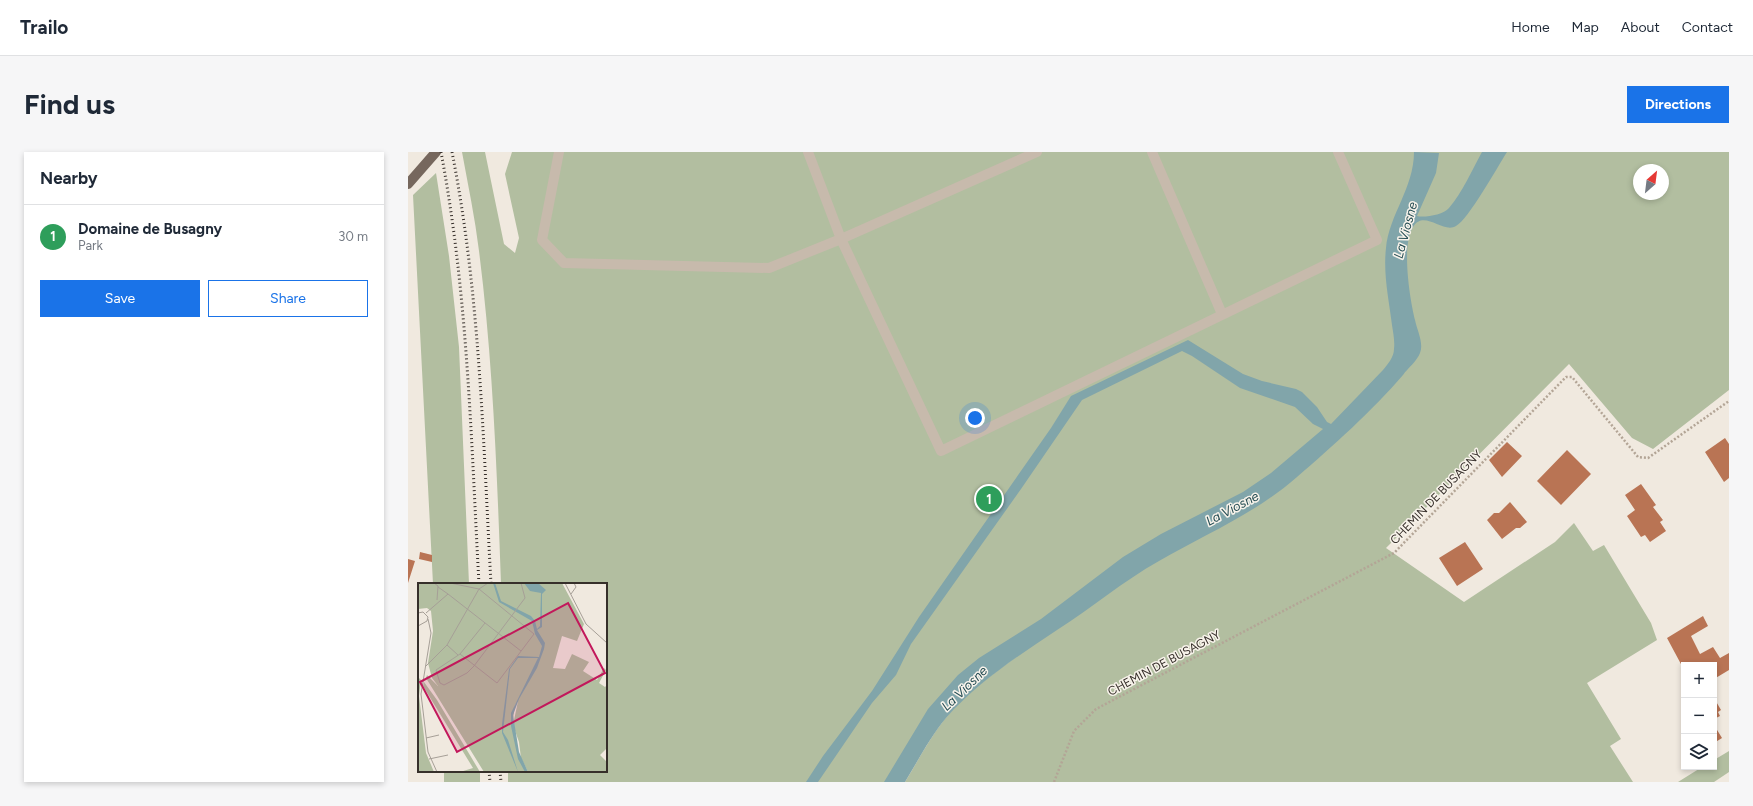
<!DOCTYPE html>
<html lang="en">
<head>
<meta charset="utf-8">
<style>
	body { margin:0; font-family:Figtree,sans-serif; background:#f6f6f7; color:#1f2937 }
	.controls { position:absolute; right:12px; bottom:12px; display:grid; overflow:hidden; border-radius:0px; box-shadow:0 2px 6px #0003 }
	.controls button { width:36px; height:36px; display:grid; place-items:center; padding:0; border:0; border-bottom:1px solid #e0e1e3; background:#fff; color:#1f2937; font:20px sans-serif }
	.compass { position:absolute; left:1225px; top:12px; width:36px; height:36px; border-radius:50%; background:#fff; box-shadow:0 2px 6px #0003; rotate:28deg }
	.you { position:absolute; left:567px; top:266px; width:14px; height:14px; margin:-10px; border:3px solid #fff; border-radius:50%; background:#1a73e8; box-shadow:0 0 0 6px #1a73e833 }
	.badge { display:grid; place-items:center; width:26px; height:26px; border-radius:50%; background:#1a73e8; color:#fff; font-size:13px; font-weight:700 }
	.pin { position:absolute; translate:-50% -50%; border:2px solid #fff; box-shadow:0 1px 4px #0006 }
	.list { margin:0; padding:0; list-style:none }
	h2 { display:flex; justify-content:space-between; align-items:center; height:52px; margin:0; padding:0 16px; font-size:17px }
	h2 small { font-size:13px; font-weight:400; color:#747a83 }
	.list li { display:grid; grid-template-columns:26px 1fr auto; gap:12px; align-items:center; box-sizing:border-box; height:64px; padding:0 16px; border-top:1px solid #e0e1e3 }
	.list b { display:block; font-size:15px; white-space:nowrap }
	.list p { margin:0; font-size:13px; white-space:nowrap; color:#747a83 }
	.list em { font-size:13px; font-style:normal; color:#747a83 }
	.actions { display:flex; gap:8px; padding:12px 16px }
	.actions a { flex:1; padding:9px 0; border:1px solid #1a73e8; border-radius:0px; text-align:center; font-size:14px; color:#1a73e8 }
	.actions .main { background:#1a73e8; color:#fff }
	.icon { flex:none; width:22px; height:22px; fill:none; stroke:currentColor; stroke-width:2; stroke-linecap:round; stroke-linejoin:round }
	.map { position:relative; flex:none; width:1321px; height:630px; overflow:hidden; border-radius:0px }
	header { display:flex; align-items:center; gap:24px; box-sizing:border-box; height:56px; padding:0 20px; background:#fff; border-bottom:1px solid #e0e1e3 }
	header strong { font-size:19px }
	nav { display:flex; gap:22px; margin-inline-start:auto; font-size:14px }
	.intro { display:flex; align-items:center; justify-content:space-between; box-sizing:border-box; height:96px; padding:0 24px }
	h1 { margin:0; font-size:28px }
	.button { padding:10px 18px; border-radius:0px; background:#1a73e8; color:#fff; font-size:14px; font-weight:700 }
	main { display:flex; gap:24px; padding:0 24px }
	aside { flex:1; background:#fff; border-radius:0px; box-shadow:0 2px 6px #0003 }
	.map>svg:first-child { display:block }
</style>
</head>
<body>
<header>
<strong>Trailo</strong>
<nav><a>Home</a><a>Map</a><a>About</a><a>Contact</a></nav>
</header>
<div class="intro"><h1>Find us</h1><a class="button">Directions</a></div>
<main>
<aside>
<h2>Nearby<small></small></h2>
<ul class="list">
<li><span class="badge" style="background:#2e9e5b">1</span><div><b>Domaine de Busagny</b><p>Park</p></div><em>30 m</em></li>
</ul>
<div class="actions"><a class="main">Save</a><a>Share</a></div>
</aside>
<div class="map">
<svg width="1321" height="630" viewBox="0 0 1321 630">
	<rect width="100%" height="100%" fill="#f0e9df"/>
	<path fill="#b2bea0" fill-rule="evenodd" d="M 54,0 L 77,0 L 96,92 L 107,101 L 111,86 L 97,22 L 104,0 L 1321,0 L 1321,238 L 1245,297 L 1224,286 L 1161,212 L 978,396 L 1056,450 L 1147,390 L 1166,371 L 1185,399 L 1196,393 L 1243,471 L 1249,488 L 1179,531 L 1213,587 L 1202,594 L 1225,630 L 497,630 C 510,609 521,587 536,568 C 558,541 587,520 615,500 L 572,518 L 486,630 L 100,630 L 100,619 L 198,619 L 198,432 L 93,432 C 89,321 85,209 71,99 C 67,66 60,33 54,0 ZM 1231,18 L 1255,18 L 1255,42 L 1231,42 Z
		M 28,21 L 41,104 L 51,195 L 61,432 L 25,432 L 5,43 Z
		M 1321,599 L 1321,620 L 1306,630 L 1270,630 L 1294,615 L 1306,615 L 1306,608 Z
		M 36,619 L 72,619 L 72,630 L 36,630 Z"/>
	<path fill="#81a5aa" d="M 1006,0 L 1031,1 L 1028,21 L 1009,64 C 1016,66 1035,63 1041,56 C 1054,41 1064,18 1074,0 L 1099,0 C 1090,14 1060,68 1048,74 C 1035,82 1016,57 1005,75 C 993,93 1002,148 1007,168 C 1009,178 1016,191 1012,201 C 1009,209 1000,216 995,223 C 965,258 924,295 889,325 C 848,361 798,382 751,409 C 715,429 684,456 649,478 C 610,504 570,530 538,566 C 522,585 510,609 497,630 L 476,630 L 520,557 L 550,523 L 571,506 L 633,467 L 715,405 L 753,382 L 835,340 L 863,321 L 915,277 L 905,272 L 887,255 L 832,236 L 784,204 L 774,199 L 674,248 L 613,337 L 503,492 L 488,523 L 464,551 L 410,630 L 398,630 L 415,604 L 464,539 L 511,465 L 643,276 L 663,244 L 780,188 L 835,222 L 854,229 L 888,237 L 894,240 L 909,255 L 919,270 L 923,272 L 975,218 C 980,212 986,205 986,197 C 987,189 985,180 984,173 C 981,148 975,122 978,96 C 981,63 1006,36 1006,0 Z"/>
	<path fill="#b97454" d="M 1317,286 L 1321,292 L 1321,326 L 1316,330 L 1297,300 Z
		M 1099,290 L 1114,304 L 1094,325 L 1081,308 Z
		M 1159,298 L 1183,322 L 1153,353 L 1129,329 Z
		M 1233,332 L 1248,353 L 1245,355 L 1255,368 L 1252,370 L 1258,379 L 1242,390 L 1237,383 L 1233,385 L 1219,364 L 1227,358 L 1217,343 Z
		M 1102,350 L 1119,370 L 1112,376 L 1108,376 L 1094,387 L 1079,368 L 1086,361 L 1091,361 Z
		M 1057,390 L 1075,417 L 1049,434 L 1031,406 Z
		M 12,400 L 24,403 L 24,410 L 11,407 Z
		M 0,407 L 7,409 L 0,431 Z
		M 1295,464 L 1300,474 L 1283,484 L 1292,502 L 1305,495 L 1312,506 L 1321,501 L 1321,518 L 1306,527 L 1306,513 L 1280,513 L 1278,511 L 1274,514 L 1259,486 Z
		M 1306,546 L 1313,558 L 1310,560 L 1312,564 L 1306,567 Z
		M 1306,573 L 1314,586 L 1306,591 Z"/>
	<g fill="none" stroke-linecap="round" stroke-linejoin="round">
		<path stroke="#b3a596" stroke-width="2.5" stroke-dasharray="2 2" stroke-linecap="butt" d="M 646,630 L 666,579 L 688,557 L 986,401 L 1158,225 L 1164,225 L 1230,305 L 1240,306 L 1321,249"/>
		<path stroke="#c7baac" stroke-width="10" d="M 151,0 L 134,88 L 156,111 L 361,116 L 433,87 L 629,0
			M 400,0 L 433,87 L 533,299 L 969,88 L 930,0
			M 744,0 L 814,162"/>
		<path stroke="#76675d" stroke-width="10" d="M 0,32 L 28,0"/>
		<path stroke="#362f2a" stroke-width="3" stroke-dasharray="1 3" stroke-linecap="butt" d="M 33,0 C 60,143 63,288 71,432
			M 44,0 C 72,142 75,288 83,432
			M 81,619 L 82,630
			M 92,619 L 93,630"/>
	</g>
	<g text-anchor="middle" stroke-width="3" stroke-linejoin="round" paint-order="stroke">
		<g font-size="12" fill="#362f2a" stroke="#f8f3eb">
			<text transform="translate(1028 345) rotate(-46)" y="4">CHEMIN DE BUSAGNY</text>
			<text transform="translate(756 511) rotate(-28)" y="4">CHEMIN DE BUSAGNY</text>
		</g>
		<g font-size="13" font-style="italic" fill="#244c53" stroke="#f8f3eb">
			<text transform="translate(997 78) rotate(-75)" y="5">La Viosne</text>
			<text transform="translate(824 356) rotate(-28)" y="5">La Viosne</text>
			<text transform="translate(556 536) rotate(-44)" y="5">La Viosne</text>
		</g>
	</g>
	<g transform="translate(10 431)">
		<rect width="189" height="189" fill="#f0e9df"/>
		<path d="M 0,0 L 144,0 L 166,41 L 159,58 L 144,53 L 135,85 L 147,86 L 154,71 L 171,79 L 165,88 L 179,97 L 186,85 L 188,87 L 181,100 L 187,104 L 189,102 L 189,165 L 182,172 L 189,179 L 189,189 L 110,189 L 103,175 L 101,159 L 95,142 L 100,118 L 97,122 L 94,143 L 100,169 L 108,189 L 66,189 L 8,95 L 9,92 L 20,103 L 14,95 L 10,80 L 15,48 L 13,28 L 9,25 L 0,26 ZM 0,94 L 3,97 L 1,113 L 8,170 L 16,189 L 0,189 ZM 6,99 L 19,117 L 62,189 L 42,189 L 55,185 L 5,103 Z" fill="#b2bea0"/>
		<path d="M 75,0 L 77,0 L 83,18 L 113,33 L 117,38 L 119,46 L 122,43 L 123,10 L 112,8 L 106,0 L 120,0 L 128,7 L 124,11 L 124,44 L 119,47 L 127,60 L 126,66 L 119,85 L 101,116 L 95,132 L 101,169 L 110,189 L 107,189 L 100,176 L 93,143 L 93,130 L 120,75 L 100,75 L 92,86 L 85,149 L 90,157 L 100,189 L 84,150 L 84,141 L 91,86 L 100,73 L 121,74 L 124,63 L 117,51 L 114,38 L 81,19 Z" fill="#81a5aa"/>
		<path fill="none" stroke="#a69f97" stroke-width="1" d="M 16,0 L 20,3 L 19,17M 32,0 L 61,6 L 116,51 L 79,100 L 42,71M 147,0 L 168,41 L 189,60M 20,4 L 30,11M 153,11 L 158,4 L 156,0M 0,30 L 5,29 L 10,34 L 9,38 L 0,43M 8,30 L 30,11 L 103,68M 10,36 L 13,50 L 3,111 L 10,169 L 19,189M 67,40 L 42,71 L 18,87 L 22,100 L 26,102 L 49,90 L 56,83 L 107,15 L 103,0M 40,72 L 29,62 L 61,6 L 70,0M 8,83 L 29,62M 8,155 L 21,152M 11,176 L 30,172"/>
		<path fill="#c2185b" fill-opacity="0.15" stroke="#c2185b" stroke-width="2" d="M 150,20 L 187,90 L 39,169 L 2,99 Z"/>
		<rect width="189" height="189" fill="none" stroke="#362f2a" stroke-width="2"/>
	</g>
</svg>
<div class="controls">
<button>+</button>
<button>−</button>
<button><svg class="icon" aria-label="layers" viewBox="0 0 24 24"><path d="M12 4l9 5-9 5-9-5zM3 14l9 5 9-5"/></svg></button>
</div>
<svg class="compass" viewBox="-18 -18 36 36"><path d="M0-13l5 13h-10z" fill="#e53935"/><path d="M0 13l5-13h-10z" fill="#747a83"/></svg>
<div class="you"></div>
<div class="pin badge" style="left:581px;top:347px;background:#2e9e5b">1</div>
</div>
</main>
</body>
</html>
